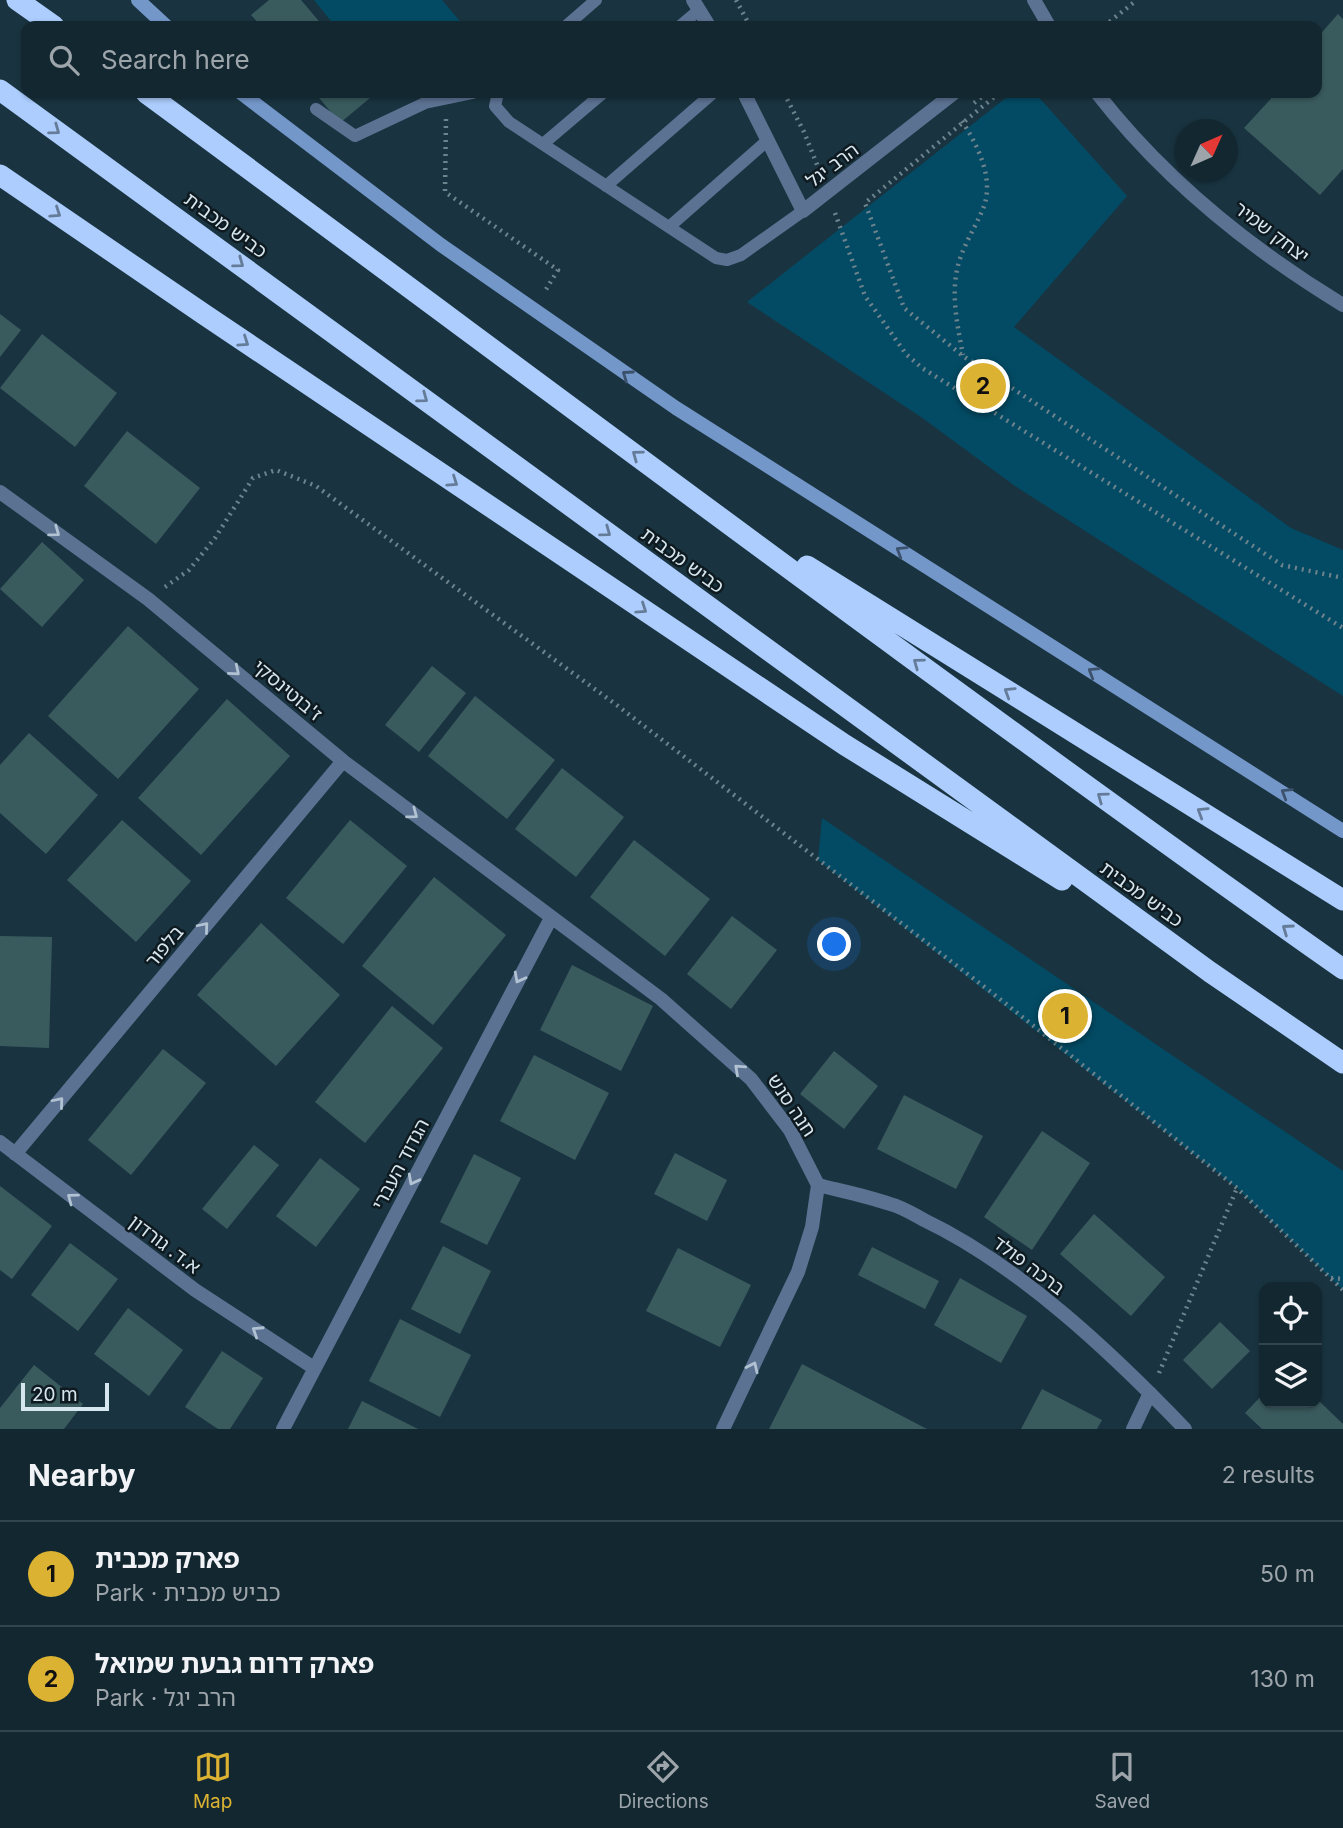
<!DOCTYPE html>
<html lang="en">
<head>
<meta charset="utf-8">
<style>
	body { margin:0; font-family:Inter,"Noto Sans Hebrew",sans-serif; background:#20333c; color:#f1f3f6 }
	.controls { position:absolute; right:21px; bottom:21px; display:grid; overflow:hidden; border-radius:14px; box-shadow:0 2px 5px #0004 }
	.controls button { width:63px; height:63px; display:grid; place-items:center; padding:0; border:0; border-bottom:2px solid #32444c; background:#132730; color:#f1f3f6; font:35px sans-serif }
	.compass { position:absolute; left:1175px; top:119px; width:63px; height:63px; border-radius:50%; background:#132730; box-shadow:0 2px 5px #0004; rotate:45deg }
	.scale { position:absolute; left:21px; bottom:18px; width:88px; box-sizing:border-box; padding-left:7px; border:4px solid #d6e6ee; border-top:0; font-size:19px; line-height:24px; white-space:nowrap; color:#d6e6ee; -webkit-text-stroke:5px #0e1a1f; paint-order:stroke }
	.you { position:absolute; left:835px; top:945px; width:24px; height:24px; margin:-18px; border:5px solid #fff; border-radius:50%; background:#1a73e8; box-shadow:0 0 0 10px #1a73e833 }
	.badge { display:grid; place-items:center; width:46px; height:46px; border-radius:50%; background:#dcb233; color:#111; font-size:23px; font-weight:700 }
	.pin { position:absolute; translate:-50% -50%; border:4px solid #fff; box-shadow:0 2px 7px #0006 }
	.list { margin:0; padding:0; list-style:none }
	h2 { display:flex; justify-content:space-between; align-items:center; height:91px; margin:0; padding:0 28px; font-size:30px }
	h2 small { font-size:23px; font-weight:400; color:#9da5ab }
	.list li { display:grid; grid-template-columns:46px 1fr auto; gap:21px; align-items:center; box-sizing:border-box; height:105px; padding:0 28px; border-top:2px solid #32444c }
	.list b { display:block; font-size:26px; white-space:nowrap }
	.list p { margin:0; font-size:23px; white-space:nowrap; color:#9da5ab }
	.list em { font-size:23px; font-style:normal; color:#9da5ab }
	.icon { flex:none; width:38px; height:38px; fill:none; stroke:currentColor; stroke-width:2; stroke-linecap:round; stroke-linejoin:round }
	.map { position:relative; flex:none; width:1343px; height:1429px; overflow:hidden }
	.search { position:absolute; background:#132730; box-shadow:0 2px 5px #0004; left:21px; right:21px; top:21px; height:77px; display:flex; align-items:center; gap:18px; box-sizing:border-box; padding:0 24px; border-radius:14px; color:#9da5ab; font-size:26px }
	.sheet { height:301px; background:#132730 }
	nav { display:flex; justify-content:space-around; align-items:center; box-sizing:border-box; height:98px; border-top:2px solid #32444c; background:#132730; font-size:19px; color:#9da5ab }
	nav a { display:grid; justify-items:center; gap:4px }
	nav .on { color:#dcb233 }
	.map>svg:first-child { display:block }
</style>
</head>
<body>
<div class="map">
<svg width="1343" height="1429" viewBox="0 0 1343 1429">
	<rect width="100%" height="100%" fill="#193440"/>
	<path fill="#034b64" d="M 314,0 L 442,0 L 464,26 L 335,26 Z
		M 1012,93 L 1035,93 L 1127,196 L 1014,327 L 1291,528 L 1343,550 L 1343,696 L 1015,486 L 921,417 L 747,302 Z
		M 822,818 L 1343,1171 L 1343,1290 L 1237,1188 L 818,860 Z"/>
	<path fill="#3a5b5e" d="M 269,0 L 301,0 L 323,26 L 261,26 L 251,15 Z
		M 1338,14 L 1343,19 L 1343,169 L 1320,195 L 1244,128 L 1276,93 L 1317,93 L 1317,38 Z
		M 315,93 L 376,93 L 340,123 Z
		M 0,314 L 21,330 L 0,357 Z
		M 42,334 L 117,393 L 75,447 L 0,388 Z
		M 127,431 L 200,488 L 156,544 L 84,486 Z
		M 42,542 L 84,580 L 42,627 L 0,589 Z
		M 128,626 L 199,689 L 118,779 L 48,716 Z
		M 432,666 L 466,693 L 419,752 L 385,725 Z
		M 475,696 L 555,760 L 507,819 L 428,756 Z
		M 227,699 L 290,756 L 201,855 L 138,798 Z
		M 29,733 L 98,795 L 46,854 L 0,813 L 0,765 Z
		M 562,768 L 624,817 L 576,877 L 515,829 Z
		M 122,820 L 191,881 L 136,942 L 67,880 Z
		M 350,820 L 407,866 L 343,944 L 286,898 Z
		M 634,840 L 710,899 L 665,956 L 590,897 Z
		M 434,877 L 506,935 L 433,1025 L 362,966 Z
		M 732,916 L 777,950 L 731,1009 L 687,974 Z
		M 261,923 L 340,995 L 276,1066 L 197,995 Z
		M 0,936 L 52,937 L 49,1048 L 0,1046 Z
		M 572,965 L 653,1006 L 621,1071 L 540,1030 Z
		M 392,1006 L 443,1048 L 365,1143 L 315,1102 Z
		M 163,1049 L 206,1083 L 131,1175 L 88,1140 Z
		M 834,1051 L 878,1086 L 844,1129 L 800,1094 Z
		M 534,1055 L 609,1093 L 575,1160 L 500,1121 Z
		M 904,1095 L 983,1136 L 956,1189 L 877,1149 Z
		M 1042,1131 L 1090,1163 L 1032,1250 L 984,1217 Z
		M 254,1145 L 279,1165 L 227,1229 L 202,1209 Z
		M 675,1153 L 727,1180 L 707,1221 L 654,1194 Z
		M 474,1154 L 521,1178 L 487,1245 L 440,1222 Z
		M 320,1158 L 360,1189 L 316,1247 L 276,1216 Z
		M 0,1186 L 52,1226 L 12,1279 L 0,1270 Z
		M 1094,1214 L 1165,1277 L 1131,1316 L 1060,1254 Z
		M 70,1243 L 118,1279 L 78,1331 L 31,1295 Z
		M 443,1246 L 491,1271 L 460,1334 L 411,1309 Z
		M 872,1247 L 939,1281 L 925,1309 L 858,1275 Z
		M 678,1248 L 751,1285 L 720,1347 L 646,1311 Z
		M 960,1278 L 1027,1316 L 1001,1363 L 934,1325 Z
		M 128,1308 L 183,1350 L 149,1396 L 94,1354 Z
		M 400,1319 L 471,1355 L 440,1417 L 369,1381 Z
		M 1220,1322 L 1250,1351 L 1212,1389 L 1183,1360 Z
		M 222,1351 L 263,1378 L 230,1429 L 218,1429 L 185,1407 Z
		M 802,1364 L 927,1429 L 769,1429 Z
		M 34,1365 L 83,1404 L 64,1429 L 0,1429 L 0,1408 Z
		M 1042,1389 L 1102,1420 L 1097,1429 L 1021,1429 Z
		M 1264,1393 L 1264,1403 L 1317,1403 L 1317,1399 L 1343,1424 L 1343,1429 L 1262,1429 L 1245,1413 Z
		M 362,1401 L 418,1429 L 348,1429 Z"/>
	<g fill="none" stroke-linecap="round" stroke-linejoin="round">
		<path stroke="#6d838d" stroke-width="4.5" stroke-dasharray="2 5" stroke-linecap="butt" d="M 736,0 L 750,26
			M 1104,26 L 1137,0
			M 784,93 L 804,132 L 820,172
			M 999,93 L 865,203 L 904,308 L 963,356 L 1282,565 L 1343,578
			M 974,103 L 987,93
			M 446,119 L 445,192 L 558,270 L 545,291
			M 962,121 C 978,146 996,181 982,211 C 974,230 961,249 957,270 C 951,298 958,328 963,355
			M 835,213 L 865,296 L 906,354 L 922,368 L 1343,628
			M 165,587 L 189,570 L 215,538 L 253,478 L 276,470 L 316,486 L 618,706 L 991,992 L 1237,1188 L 1343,1290
			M 1331,1278 L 1343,1279
			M 1159,1373 L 1237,1188"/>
		<path stroke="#5c7292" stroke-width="12" d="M 566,26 L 596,0
			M 680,26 L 699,10
			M 498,93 L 495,106 L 509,122 L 716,258 L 727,260 L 741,255 L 803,211
			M 316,109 L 355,136 L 425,103 L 473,93
			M 543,144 L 603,93
			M 606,186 L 713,93
			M 669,227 L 768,140"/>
		<path stroke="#5c7292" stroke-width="14" d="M 693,0 L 709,26
			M 1034,0 L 1049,26
			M 744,93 L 803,211 L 954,93
			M 1097,93 C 1163,178 1251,249 1343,305
			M 0,492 L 148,599 L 343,761 L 661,999 L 751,1079 L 790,1130 L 818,1185 L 812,1227 L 798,1272 L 723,1429
			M 0,1142 L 195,1290 L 314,1368
			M 15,1154 L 343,761
			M 818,1185 C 842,1191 867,1196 890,1204 C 902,1207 913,1214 924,1220 C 1020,1266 1111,1352 1185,1429
			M 283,1429 L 551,918
			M 1133,1429 L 1150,1393"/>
		<path stroke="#7497ca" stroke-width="14" d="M 138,0 L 166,26
			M 241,93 L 441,245 L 676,408 L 1343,831"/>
		<path stroke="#accdfd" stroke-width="21" d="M 17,0 L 54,26
			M 0,90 L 1210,972 L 1343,1063
			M 146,93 C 544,386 939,684 1343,969
			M 0,175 L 205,315 L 845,745 L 1062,880
			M 807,566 L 1343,900"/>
	</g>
	<defs><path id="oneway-chevron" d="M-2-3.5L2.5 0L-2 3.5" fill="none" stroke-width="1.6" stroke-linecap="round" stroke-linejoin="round" transform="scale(1.75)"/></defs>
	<g stroke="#657c99">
		<use href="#oneway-chevron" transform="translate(55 130) rotate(36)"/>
		<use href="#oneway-chevron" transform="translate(56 213) rotate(34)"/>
		<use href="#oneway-chevron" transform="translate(239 263) rotate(36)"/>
		<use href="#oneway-chevron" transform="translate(244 342) rotate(34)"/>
		<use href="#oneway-chevron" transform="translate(423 398) rotate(36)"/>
		<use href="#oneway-chevron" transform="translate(637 455) rotate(-144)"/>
		<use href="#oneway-chevron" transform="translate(453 482) rotate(34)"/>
		<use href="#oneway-chevron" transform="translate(606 532) rotate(36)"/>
		<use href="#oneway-chevron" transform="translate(642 609) rotate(34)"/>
		<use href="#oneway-chevron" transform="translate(918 663) rotate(-144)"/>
		<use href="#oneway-chevron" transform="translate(1009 692) rotate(-148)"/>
		<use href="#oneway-chevron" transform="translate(1102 797) rotate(-144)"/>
		<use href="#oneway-chevron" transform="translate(1202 812) rotate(-148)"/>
		<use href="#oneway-chevron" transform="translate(1287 929) rotate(-145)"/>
	</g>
	<g stroke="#3c526c">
		<use href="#oneway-chevron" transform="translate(627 375) rotate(-145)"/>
		<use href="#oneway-chevron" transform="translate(901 551) rotate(-148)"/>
		<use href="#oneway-chevron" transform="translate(1093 672) rotate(-148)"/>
		<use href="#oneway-chevron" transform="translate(1286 793) rotate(-148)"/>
	</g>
	<g stroke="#b1c3d2">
		<use href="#oneway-chevron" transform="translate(55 532) rotate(36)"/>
		<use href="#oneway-chevron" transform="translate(235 671) rotate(40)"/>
		<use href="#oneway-chevron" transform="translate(413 814) rotate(37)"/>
		<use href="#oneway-chevron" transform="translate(204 927) rotate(-50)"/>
		<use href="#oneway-chevron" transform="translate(519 978) rotate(118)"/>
		<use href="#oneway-chevron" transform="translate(739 1069) rotate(-138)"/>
		<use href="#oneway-chevron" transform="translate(59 1102) rotate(-50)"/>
		<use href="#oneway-chevron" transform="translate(413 1180) rotate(118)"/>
		<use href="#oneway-chevron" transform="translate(72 1198) rotate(-143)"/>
		<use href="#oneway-chevron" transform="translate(257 1331) rotate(-147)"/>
		<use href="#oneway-chevron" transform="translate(753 1367) rotate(-65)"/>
	</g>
	<g text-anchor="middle" stroke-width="5" stroke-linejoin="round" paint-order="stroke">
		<g font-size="19" fill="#d6e6ee" stroke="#0e1a1f">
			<text transform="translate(832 165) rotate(-37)" y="7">הרב יגל</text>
			<text transform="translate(226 225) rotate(36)" y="7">כביש מכבית</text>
			<text transform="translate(1272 232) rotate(37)" y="7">יצחק שמיר</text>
			<text transform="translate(683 560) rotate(36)" y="7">כביש מכבית</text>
			<text transform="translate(288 690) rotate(40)" y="7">ז'בוטינסקי</text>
			<text transform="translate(1142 894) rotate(36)" y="7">כביש מכבית</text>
			<text transform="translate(164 946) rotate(-50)" y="7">בלפור</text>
			<text transform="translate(792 1105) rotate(56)" y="7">חנה סנש</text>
			<text transform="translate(400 1164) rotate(-62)" y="7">הגדוד העברי</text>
			<text transform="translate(165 1244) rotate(37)" y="7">א.ד. גורדון</text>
			<text transform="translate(1029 1265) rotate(37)" y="7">ברכה פולד</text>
		</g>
	</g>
</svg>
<div class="controls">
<button><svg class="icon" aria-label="locate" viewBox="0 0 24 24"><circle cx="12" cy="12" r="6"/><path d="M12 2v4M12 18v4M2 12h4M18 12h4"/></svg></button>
<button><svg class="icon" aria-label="layers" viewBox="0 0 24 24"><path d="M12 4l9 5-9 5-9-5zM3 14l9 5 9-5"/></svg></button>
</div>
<svg class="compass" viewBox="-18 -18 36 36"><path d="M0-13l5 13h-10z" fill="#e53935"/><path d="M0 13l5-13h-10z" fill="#9da5ab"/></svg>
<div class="scale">20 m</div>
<div class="you"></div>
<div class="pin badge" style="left:1065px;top:1016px">1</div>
<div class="pin badge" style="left:983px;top:386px">2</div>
<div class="search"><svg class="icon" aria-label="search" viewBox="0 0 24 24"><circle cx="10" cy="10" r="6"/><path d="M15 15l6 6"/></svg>Search here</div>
</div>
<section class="sheet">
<h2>Nearby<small>2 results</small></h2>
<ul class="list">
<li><span class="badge">1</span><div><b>פארק מכבית</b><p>Park · כביש מכבית</p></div><em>50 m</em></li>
<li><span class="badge">2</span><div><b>פארק דרום גבעת שמואל</b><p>Park · הרב יגל</p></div><em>130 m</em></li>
</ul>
</section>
<nav>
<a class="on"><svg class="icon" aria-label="map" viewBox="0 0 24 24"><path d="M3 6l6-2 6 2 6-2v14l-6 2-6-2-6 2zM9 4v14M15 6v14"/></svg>Map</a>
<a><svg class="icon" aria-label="directions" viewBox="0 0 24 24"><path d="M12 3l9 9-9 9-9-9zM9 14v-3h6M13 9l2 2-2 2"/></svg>Directions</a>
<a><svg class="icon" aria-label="saved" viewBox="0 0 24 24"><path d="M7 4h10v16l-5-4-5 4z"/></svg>Saved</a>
</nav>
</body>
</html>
